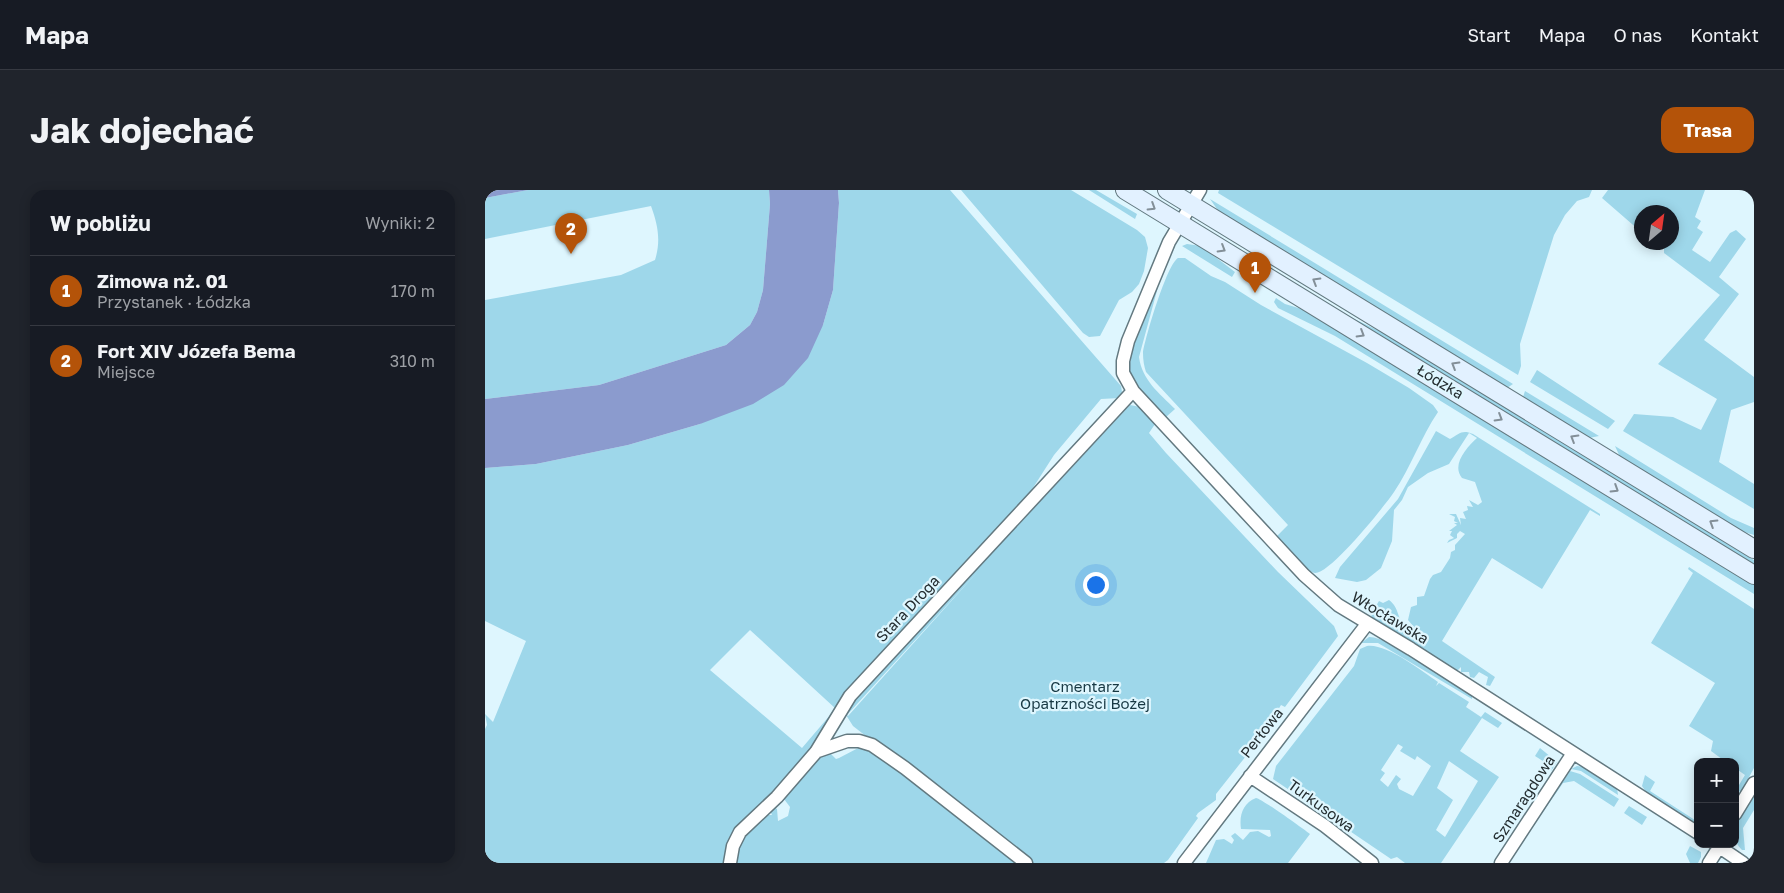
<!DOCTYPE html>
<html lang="pl">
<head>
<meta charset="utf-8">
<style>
	body { margin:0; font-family:"Golos Text",sans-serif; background:#20242c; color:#f1f3f6 }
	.controls { position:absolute; right:15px; bottom:15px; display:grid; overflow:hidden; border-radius:10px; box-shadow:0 2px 12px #0003 }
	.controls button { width:45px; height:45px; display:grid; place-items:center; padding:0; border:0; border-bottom:1px solid #363941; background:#171b24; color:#f1f3f6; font:25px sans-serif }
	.compass { position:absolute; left:1149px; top:15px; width:45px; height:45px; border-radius:50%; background:#171b24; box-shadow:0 2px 12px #0003; rotate:29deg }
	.you { position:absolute; left:610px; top:394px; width:18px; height:18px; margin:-12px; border:4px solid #fff; border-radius:50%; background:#1a73e8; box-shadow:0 0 0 8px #1a73e833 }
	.badge { display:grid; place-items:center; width:32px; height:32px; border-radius:50%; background:#b45309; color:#fff; font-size:16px; font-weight:700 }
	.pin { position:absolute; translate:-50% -41px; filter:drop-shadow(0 1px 2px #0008) }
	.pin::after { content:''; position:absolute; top:26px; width:18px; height:15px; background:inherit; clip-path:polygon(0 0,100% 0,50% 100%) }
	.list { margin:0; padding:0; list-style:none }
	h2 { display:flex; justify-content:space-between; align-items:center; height:65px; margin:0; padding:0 20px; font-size:21px }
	h2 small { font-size:16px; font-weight:400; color:#9ea1a6 }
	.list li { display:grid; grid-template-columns:32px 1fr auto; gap:15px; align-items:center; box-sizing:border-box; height:70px; padding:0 20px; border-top:1px solid #363941 }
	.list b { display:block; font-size:19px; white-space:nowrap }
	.list p { margin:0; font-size:16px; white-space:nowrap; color:#9ea1a6 }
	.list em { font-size:16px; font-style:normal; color:#9ea1a6 }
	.map { position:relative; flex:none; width:1269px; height:673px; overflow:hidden; border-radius:15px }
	header { display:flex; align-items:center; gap:30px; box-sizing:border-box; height:70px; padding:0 25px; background:#171b24; border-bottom:1px solid #363941 }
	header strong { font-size:24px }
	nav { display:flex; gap:28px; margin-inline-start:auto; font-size:18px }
	.intro { display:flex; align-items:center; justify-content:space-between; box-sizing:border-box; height:120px; padding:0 30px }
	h1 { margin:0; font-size:35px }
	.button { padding:12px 22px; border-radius:15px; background:#b45309; color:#fff; font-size:18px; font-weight:700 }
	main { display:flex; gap:30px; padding:0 30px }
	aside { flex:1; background:#171b24; border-radius:15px; box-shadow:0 2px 12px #0003 }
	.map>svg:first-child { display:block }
</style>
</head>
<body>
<header>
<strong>Mapa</strong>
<nav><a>Start</a><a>Mapa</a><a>O nas</a><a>Kontakt</a></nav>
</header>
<div class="intro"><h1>Jak dojechać</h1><a class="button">Trasa</a></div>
<main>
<aside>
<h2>W pobliżu<small>Wyniki: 2</small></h2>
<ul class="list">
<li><span class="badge">1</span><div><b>Zimowa nż. 01</b><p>Przystanek · Łódzka</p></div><em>170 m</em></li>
<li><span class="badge">2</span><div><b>Fort XIV Józefa Bema</b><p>Miejsce</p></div><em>310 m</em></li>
</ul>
</aside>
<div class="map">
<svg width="1269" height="673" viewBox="0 0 1269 673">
	<rect width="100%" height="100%" fill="#def6fe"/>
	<path fill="#9ed7ea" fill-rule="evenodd" d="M 43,0 L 284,0 L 285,14 L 278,100 L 272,122 L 265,135 L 241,155 L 114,195 L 0,209 L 0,110 L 136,85 L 170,70 C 176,51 173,35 166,16 L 0,49 L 0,8 Z
		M 353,0 L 465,0 L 636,196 L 637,202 L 635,208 L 616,209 L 569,265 L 537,315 L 351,519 L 265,440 L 225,480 L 317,558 L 346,524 L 349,528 L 329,560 L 291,601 L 241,673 L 0,673 L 0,539 L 2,535 L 0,524 L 8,532 L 41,451 L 0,431 L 0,278 L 51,274 L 143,255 L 215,234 L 338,135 L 348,100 L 354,13 Z
		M 476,0 L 586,0 L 652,40 L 660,47 L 663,58 L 659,81 L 654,94 L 647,102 L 634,110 L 615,146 L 604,147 L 598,143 Z
		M 604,0 L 611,0 L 652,24 L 650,29 Z
		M 734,0 L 1107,0 L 1104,7 L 1092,11 L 1080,25 L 1069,45 L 1035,154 L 1036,176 L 1033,185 L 733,3 Z
		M 1123,0 L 1220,0 L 1210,27 L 1216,31 L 1212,38 L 1218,42 L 1207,60 L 1225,72 L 1245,43 L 1251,40 L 1261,49 L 1234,87 L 1254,104 L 1219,150 L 1269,187 L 1269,212 L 1246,220 L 1234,272 L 1269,294 L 1269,319 L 1138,241 L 1149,224 L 1188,227 L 1216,240 L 1232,209 L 1173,174 L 1235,105 L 1179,63 L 1179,53 L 1186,52 L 1186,22 L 1156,22 L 1155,41 L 1117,8 Z
		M 725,9 L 1028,194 L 1022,198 L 734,22 Z
		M 702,54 L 716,56 L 750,82 L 747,87 L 697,56 Z
		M 693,68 L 700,68 L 726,86 L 740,92 L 776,115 L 882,173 L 924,198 L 948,215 L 953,222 C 936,247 926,277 909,302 C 899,317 845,384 830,383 C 821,382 798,354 792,346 L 803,335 L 661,182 C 659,176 658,170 658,163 C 660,148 682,74 693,68 Z
		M 673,97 L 654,167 C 657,190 674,203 690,219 L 681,227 C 671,216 654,203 647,189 C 637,168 665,118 673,97 Z
		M 791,108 L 800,114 L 820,120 L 1269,395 L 1269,404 L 850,146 L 793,118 L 789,112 Z
		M 861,125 L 913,150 L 1269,370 L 1269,377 Z
		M 1052,180 L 1130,231 L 1123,239 L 1045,192 Z
		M 1040,201 L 1114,246 L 1104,248 L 1038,207 Z
		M 645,215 L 655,217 L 670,234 L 664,243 L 681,263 L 793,382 L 849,436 L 853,446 L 800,517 L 796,515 L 793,520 L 795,523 L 731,604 L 731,610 L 713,623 L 711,626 L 713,628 L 683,670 L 679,673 L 543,673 L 368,536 L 361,525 L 371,509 ZM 496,378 L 363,526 L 362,525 Z
		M 951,241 L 965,249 C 974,244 977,239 988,244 L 1115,324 L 1115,326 L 1105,320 L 1057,399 L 1007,368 L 957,451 L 1010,487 L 1005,496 L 1001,495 L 1003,487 L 994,482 L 989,488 L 985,487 L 984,482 L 976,482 L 976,477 L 972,481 L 888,430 L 886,424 L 894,411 L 898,413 L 904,410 C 915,418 911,429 923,440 L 929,437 L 923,430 L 926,417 L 932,415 L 932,407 L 939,406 L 945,389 L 948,385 L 956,382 L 965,368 L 966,362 L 970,360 L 970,355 L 980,344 L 975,341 L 972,344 L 972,348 L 962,353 L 964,350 L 969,348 L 965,345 L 967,341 L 964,341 L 972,335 L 969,333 L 973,333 L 969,331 L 970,327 L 964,324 L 971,324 L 976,335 L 975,328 L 981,329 L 978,322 L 983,320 L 982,316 L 988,317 L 984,310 L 993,315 L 997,312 L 990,292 L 977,288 C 966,275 982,257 992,248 L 984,243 L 964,274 L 943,283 L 923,297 L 917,310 L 909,320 L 907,351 L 896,378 L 881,390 L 872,392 L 850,388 L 855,377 L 913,309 Z
		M 1130,256 L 1246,328 L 1269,338 L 1269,345 L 1253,340 L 1135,267 Z
		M 1204,377 L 1269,419 L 1269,578 L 1256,602 L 1251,600 L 1260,585 L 1250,578 L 1250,572 L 1241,572 L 1226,561 L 1228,551 L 1204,536 L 1230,493 L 1166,453 L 1208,383 L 1203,379 Z
		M 884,447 C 904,446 967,492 987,505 L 987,509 L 893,453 L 876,453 Z
		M 882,456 C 901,453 937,481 953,492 L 951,496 L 954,493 L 984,512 L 981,517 L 996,527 L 1000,522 L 1017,533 L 1013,538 L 997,528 L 975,561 L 1014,587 L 956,673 L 920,673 L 912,667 L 906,669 L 788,589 L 791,576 L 869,476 L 875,459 ZM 913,554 L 918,557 L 915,561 L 930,570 L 932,566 L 946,576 L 928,606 L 914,599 L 912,594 L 916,589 L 911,585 L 903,597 L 895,590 L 900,583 L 896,580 ZM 964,571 L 993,591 L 960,647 L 951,640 L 968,610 L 952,598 Z
		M 377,556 L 396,565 L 532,673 L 248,673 L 254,650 L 279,625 L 287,625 L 285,621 L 289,617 L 292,619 L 293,631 L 303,626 L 305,617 L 299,609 L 299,605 L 334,567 L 344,562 L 351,569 L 354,568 Z
		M 1055,558 L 1072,572 L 1066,581 L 1064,575 L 1050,566 Z
		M 1092,576 L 1099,577 L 1132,598 L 1133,605 L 1096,581 L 1086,579 Z
		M 1085,581 L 1095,584 L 1134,609 L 1129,617 L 1089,591 L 1078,593 L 1038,651 Z
		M 1160,585 L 1170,592 L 1165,601 L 1213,632 L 1213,637 L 1163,605 L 1157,596 Z
		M 1269,605 L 1269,620 L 1258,638 L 1260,660 L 1257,660 C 1239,643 1259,620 1269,605 Z
		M 771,608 C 777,609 817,638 825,644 L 803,673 L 721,673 L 731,650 L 739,649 L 747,654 L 749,650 L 746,646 L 750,643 L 758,650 L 765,642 L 773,641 L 784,647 L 786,646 L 785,640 L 756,639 C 754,625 758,613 771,608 Z
		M 1144,616 L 1162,627 L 1157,635 L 1139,623 Z
		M 1205,656 L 1216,662 L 1216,667 L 1213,673 L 1205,673 L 1201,664 Z"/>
	<path fill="#8b9bce" d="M 0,0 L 43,0 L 0,8 Z
		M 284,0 L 353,0 L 354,13 L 348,100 L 338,135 L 323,168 L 299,195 L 268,214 L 215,234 L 143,255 L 51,274 L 0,278 L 0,209 L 114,195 L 241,155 L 265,135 L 272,122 L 278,100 L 285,14 Z"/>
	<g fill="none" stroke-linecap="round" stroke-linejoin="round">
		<defs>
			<path id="minor" d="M 715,0 L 684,52 L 643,151 L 638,171 L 638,183 L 648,201 L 819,385 L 853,415 L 926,459 L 1213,643
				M 333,561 L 362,551 L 374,551 L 387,555 L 420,578 L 541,673
				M 765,586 L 840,636 L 887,673
				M 1250,624 L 1269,593
				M 1230,654 L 1258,673
				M 245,673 L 248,656 L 255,642 L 292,607 L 331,562 L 365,506 L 648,201
				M 699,673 L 882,434
				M 1016,673 L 1088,563
				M 1224,673 L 1236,654"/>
			<path id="secondary" d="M 640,0 L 1269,385
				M 682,0 L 1269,359"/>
		</defs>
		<use href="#minor" stroke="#637980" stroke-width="15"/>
		<use href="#secondary" stroke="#637980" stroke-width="20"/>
		<use href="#minor" stroke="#fff" stroke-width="12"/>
		<use href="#secondary" stroke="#e2f1ff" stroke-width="18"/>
	</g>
	<defs><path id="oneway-chevron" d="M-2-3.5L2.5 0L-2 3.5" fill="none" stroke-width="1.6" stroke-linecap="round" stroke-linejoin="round" transform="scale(1.25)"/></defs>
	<g stroke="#838f98">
		<use href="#oneway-chevron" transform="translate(667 17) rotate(32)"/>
		<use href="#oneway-chevron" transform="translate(737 59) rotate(31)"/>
		<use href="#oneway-chevron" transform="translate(831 91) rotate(-149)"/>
		<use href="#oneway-chevron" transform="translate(876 144) rotate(31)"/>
		<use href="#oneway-chevron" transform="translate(970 175) rotate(-149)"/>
		<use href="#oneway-chevron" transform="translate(1014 228) rotate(31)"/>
		<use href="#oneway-chevron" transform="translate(1089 248) rotate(-149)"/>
		<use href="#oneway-chevron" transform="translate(1130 299) rotate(32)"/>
		<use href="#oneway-chevron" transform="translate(1228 333) rotate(-148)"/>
	</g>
	<g text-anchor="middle" stroke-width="4.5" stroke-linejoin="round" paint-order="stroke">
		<g font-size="15" fill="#242d30" stroke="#def6fe">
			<text transform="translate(955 192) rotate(31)" y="5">Łódzka</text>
			<text transform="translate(423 419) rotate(-47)" y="5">Stara Droga</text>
			<text transform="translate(905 428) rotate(31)" y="5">Włocławska</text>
			<text transform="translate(777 543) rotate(-52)" y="5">Perłowa</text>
			<text transform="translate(1039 609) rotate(-57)" y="5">Szmaragdowa</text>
			<text transform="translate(836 616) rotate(36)" y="5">Turkusowa</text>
		</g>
		<g font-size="15" fill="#173843" stroke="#def6fe">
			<text x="600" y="502">Cmentarz<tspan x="600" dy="17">Opatrzności Bożej</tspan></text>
		</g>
	</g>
</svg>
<div class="controls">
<button>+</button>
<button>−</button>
</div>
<svg class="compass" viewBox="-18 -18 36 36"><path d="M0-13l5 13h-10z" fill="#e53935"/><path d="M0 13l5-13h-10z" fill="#9ea1a6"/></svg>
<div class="you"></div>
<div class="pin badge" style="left:770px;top:103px">1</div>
<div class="pin badge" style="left:86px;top:64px">2</div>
</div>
</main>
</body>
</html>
